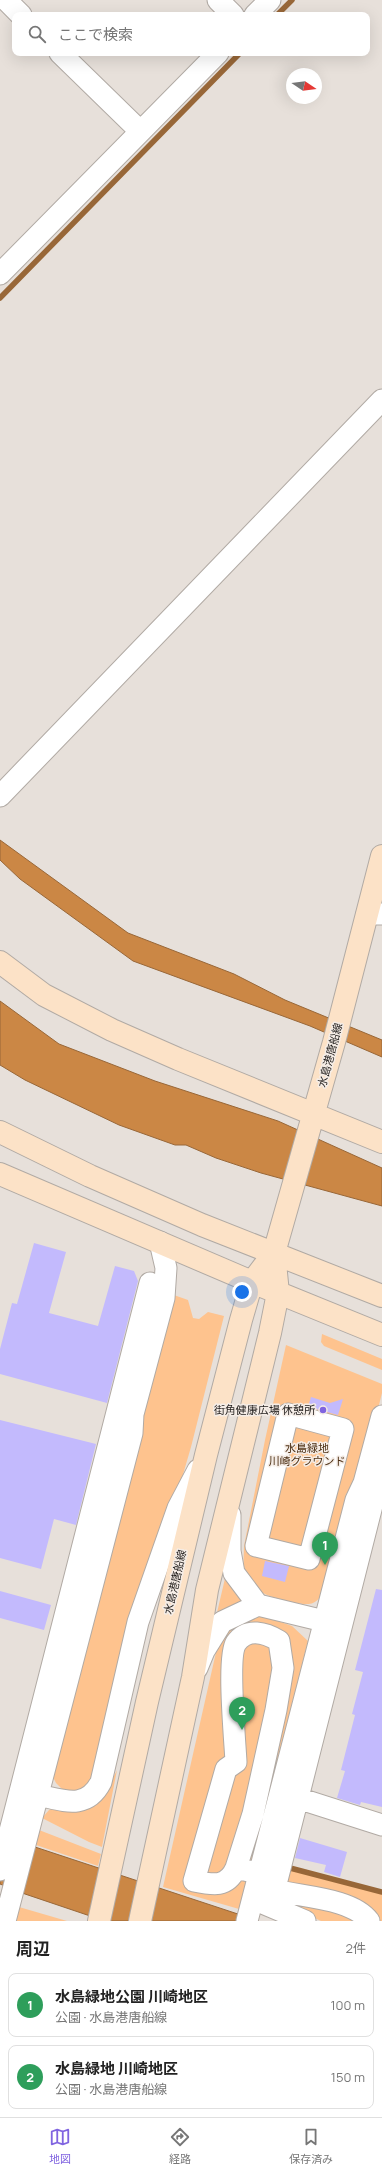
<!DOCTYPE html>
<html lang="ja">
<head>
<meta charset="utf-8">
<style>
	body { margin:0; font-family:Manrope,"Noto Sans JP",sans-serif; background:#f6f6f6; color:#222 }
	.compass { position:absolute; left:286px; top:68px; width:36px; height:36px; border-radius:50%; background:#fff; box-shadow:0 4px 16px #0002; rotate:103deg }
	.you { position:absolute; left:242px; top:1292px; width:14px; height:14px; margin:-10px; border:3px solid #fff; border-radius:50%; background:#1a73e8; box-shadow:0 0 0 6px #1a73e833 }
	.badge { display:grid; place-items:center; width:26px; height:26px; border-radius:50%; background:#8064e0; color:#fff; font-size:13px; font-weight:700 }
	.pin { position:absolute; translate:-50% -33px; filter:drop-shadow(0 1px 2px #0008) }
	.pin::after { content:''; position:absolute; top:21px; width:14px; height:12px; background:inherit; clip-path:polygon(0 0,100% 0,50% 100%) }
	.list { margin:0; padding:0; list-style:none }
	h2 { display:flex; justify-content:space-between; align-items:center; height:52px; margin:0; padding:0 16px; font-size:17px }
	h2 small { font-size:13px; font-weight:400; color:#767676 }
	.list li { display:grid; grid-template-columns:26px 1fr auto; gap:12px; align-items:center; box-sizing:border-box; height:64px; margin:0 8px 8px; padding:0 8px; border:1px solid #e0e0e0; border-radius:8px }
	.list b { display:block; font-size:15px; white-space:nowrap }
	.list p { margin:0; font-size:13px; white-space:nowrap; color:#767676 }
	.list em { font-size:13px; font-style:normal; color:#767676 }
	.icon { flex:none; width:22px; height:22px; fill:none; stroke:currentColor; stroke-width:2; stroke-linecap:round; stroke-linejoin:round }
	.map { position:relative; flex:none; width:382px; height:1921px; overflow:hidden }
	.search { position:absolute; background:#fff; box-shadow:0 4px 16px #0002; left:12px; right:12px; top:12px; height:44px; display:flex; align-items:center; gap:10px; box-sizing:border-box; padding:0 14px; border-radius:8px; color:#767676; font-size:15px }
	.sheet { height:196px; background:#fff }
	nav { display:flex; justify-content:space-around; align-items:center; box-sizing:border-box; height:56px; border-top:1px solid #e0e0e0; background:#fff; font-size:11px; color:#767676 }
	nav a { display:grid; justify-items:center; gap:2px }
	nav .on { color:#8064e0 }
	.map>svg:first-child { display:block }
</style>
</head>
<body>
<div class="map">
<svg width="382" height="1921" viewBox="0 0 382 1921">
	<rect width="100%" height="100%" fill="#e7e0da"/>
	<path fill="#fec38e" d="M 171,1294 L 188,1300 L 193,1318 L 199,1319 L 208,1312 L 224,1316 L 221,1328 L 191,1447 L 96,1773 C 86,1788 84,1790 65,1792 L 56,1783 L 53,1777 L 143,1432 L 140,1411 Z
		M 322,1334 L 382,1359 L 382,1370 L 324,1346 L 321,1342 Z
		M 286,1345 L 382,1384 L 382,1393 L 361,1476 L 346,1494 L 323,1591 C 321,1596 318,1601 313,1603 C 304,1607 274,1598 265,1594 C 258,1591 250,1584 247,1577 C 242,1568 244,1556 244,1546 L 265,1440 Z
		M 227,1570 L 252,1602 C 234,1602 226,1607 215,1621 Z
		M 255,1613 L 292,1626 L 308,1641 L 239,1909 L 163,1887 L 219,1639 L 229,1626 Z
		M 117,1770 L 102,1847 L 89,1842 L 42,1818 L 49,1810 L 109,1786 Z
		M 39,1830 L 101,1854 L 98,1866 L 36,1845 Z
		M 288,1869 L 382,1893 L 382,1921 L 321,1921 L 280,1902 Z
		M 19,1907 L 67,1921 L 16,1921 Z"/>
	<path fill="#cb8745" stroke="#986738" d="M 0,840 L 128,933 L 234,974 L 285,1000 L 382,1040 L 382,1057 L 310,1026 L 133,961 L 20,879 L 0,860 Z
		M 0,1001 L 59,1044 L 155,1081 L 278,1121 L 382,1168 L 382,1206 L 261,1173 L 216,1158 L 186,1145 L 175,1145 L 119,1125 L 25,1080 L 0,1065 Z
		M 0,1833 L 35,1847 L 259,1921 L 105,1921 L 25,1894 L 0,1884 Z"/>
	<g fill="none" stroke-linecap="round" stroke-linejoin="round">
		<path stroke="#986738" stroke-width="5.5" d="M 277,15 L 292,0
			M 0,298 L 240,53
			M 290,1868 L 382,1892"/>
	</g>
	<path fill="#c3bafd" d="M 34,1243 L 66,1252 L 49,1313 L 98,1326 L 115,1266 L 134,1271 L 138,1281 L 107,1403 L 0,1374 L 0,1349 L 12,1303 L 17,1304 Z
		M 311,1397 L 330,1403 L 343,1399 L 338,1415 L 308,1407 Z
		M 0,1420 L 96,1444 L 76,1525 L 54,1519 L 41,1569 L 0,1558 Z
		M 265,1561 L 289,1566 L 285,1582 L 262,1576 Z
		M 376,1589 L 382,1590 L 382,1807 L 361,1802 L 360,1805 L 337,1798 L 345,1771 L 341,1770 L 355,1715 L 352,1714 L 363,1672 L 355,1670 Z
		M 0,1591 L 51,1605 L 44,1630 L 0,1618 Z
		M 300,1838 L 347,1852 L 340,1877 L 324,1872 L 326,1865 L 295,1858 Z"/>
	<g fill="none" stroke-linecap="round" stroke-linejoin="round">
		<defs>
			<path id="street" d="M 6,0 L 21,15
				M 218,0 L 233,15
				M 255,15 L 270,0
				M 60,53 L 140,131
				M 0,274 L 218,53
				M 0,796 L 382,400
				M 367,914 L 382,914
				M 288,1414 L 343,1429 L 309,1559 L 256,1546 Z
				M 258,1605 L 324,1621
				M 197,1668 L 204,1651 L 222,1622 L 258,1605 L 234,1573 L 230,1551 L 230,1515
				M 285,1794 L 382,1825
				M 38,1795 C 63,1800 86,1811 101,1782 L 138,1622 L 178,1508 L 198,1470
				M 236,1868 C 227,1888 213,1885 194,1881 L 226,1769 L 236,1762 C 235,1741 227,1657 236,1643 C 247,1627 266,1633 279,1641 L 283,1668 L 276,1710 L 253,1814 L 236,1868 L 249,1871
				M 0,1870 L 150,1283
				M 275,1890 C 301,1897 352,1898 369,1921
				M 273,1896 L 382,1466
				M 253,1899 L 305,1921
				M 5,1921 L 132,1433 L 133,1414 L 164,1298 L 166,1268 L 160,1242
				M 247,1921 L 356,1500 L 364,1483 L 382,1416"/>
			<path id="secondary" d="M 0,962 L 44,995 L 112,1030 L 178,1059 L 382,1142
				M 0,1132 L 90,1176 L 202,1225 L 382,1296
				M 0,1174 L 252,1282 L 382,1335
				M 99,1921 L 147,1702 L 206,1455 L 241,1320 L 252,1282 L 274,1253
				M 140,1921 L 193,1677 L 207,1590 L 270,1333 L 278,1293 L 274,1253 L 334,1042 L 382,856"/>
		</defs>
		<use href="#street" stroke="#b1aaa4" stroke-width="23"/>
		<use href="#secondary" stroke="#b1aaa4" stroke-width="24"/>
		<use href="#street" stroke="#fff" stroke-width="21"/>
		<use href="#secondary" stroke="#fce2c7" stroke-width="22"/>
	</g>
	<circle fill="#8064e0" stroke="#f5ede7" stroke-width="1.5" cx="323" cy="1410" r="4"/>
	<g text-anchor="middle" stroke-width="3" stroke-linejoin="round" paint-order="stroke">
		<g font-size="11" fill="#201d1b" stroke="#f5ede7">
			<text transform="translate(330 1055) rotate(-75)" y="4">水島港唐船線</text>
			<text transform="translate(175 1582) rotate(-77)" y="4">水島港唐船線</text>
		</g>
		<g font-size="11" fill="#201d1b" stroke="#f5ede7" text-anchor="end">
			<text x="315" y="1414">街角健康広場 休憩所</text>
		</g>
		<g font-size="11" fill="#4c2f13" stroke="#f5ede7">
			<text x="307" y="1452">水島緑地<tspan x="307" dy="13">川崎グラウンド</tspan></text>
		</g>
	</g>
</svg>
<svg class="compass" viewBox="-18 -18 36 36"><path d="M0-13l5 13h-10z" fill="#e53935"/><path d="M0 13l5-13h-10z" fill="#767676"/></svg>
<div class="you"></div>
<div class="pin badge" style="left:325px;top:1565px;background:#2e9e5b">1</div>
<div class="pin badge" style="left:242px;top:1730px;background:#2e9e5b">2</div>
<div class="search"><svg class="icon" aria-label="search" viewBox="0 0 24 24"><circle cx="10" cy="10" r="6"/><path d="M15 15l6 6"/></svg>ここで検索</div>
</div>
<section class="sheet">
<h2>周辺<small>2件</small></h2>
<ul class="list">
<li><span class="badge" style="background:#2e9e5b">1</span><div><b>水島緑地公園 川崎地区</b><p>公園 · 水島港唐船線</p></div><em>100 m</em></li>
<li><span class="badge" style="background:#2e9e5b">2</span><div><b>水島緑地 川崎地区</b><p>公園 · 水島港唐船線</p></div><em>150 m</em></li>
</ul>
</section>
<nav>
<a class="on"><svg class="icon" aria-label="map" viewBox="0 0 24 24"><path d="M3 6l6-2 6 2 6-2v14l-6 2-6-2-6 2zM9 4v14M15 6v14"/></svg>地図</a>
<a><svg class="icon" aria-label="directions" viewBox="0 0 24 24"><path d="M12 3l9 9-9 9-9-9zM9 14v-3h6M13 9l2 2-2 2"/></svg>経路</a>
<a><svg class="icon" aria-label="saved" viewBox="0 0 24 24"><path d="M7 4h10v16l-5-4-5 4z"/></svg>保存済み</a>
</nav>
</body>
</html>
